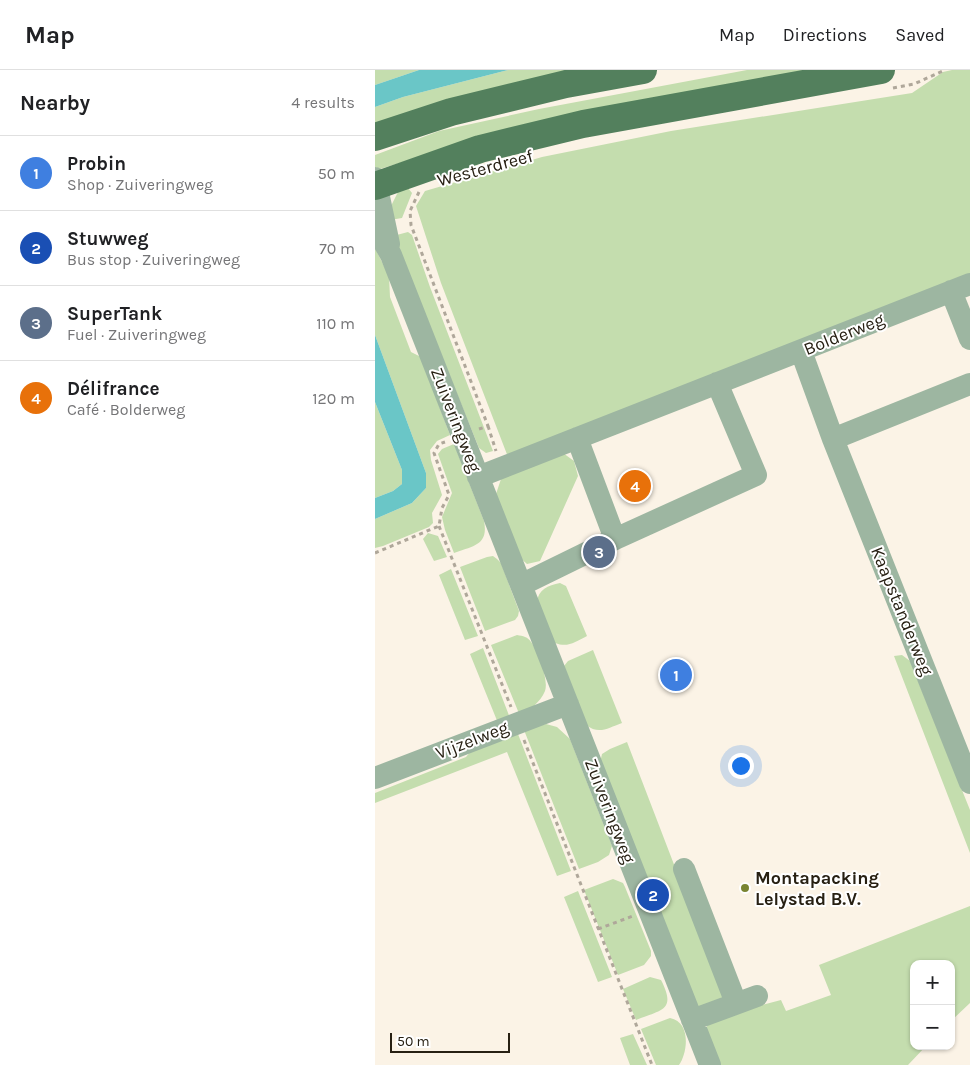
<!DOCTYPE html>
<html lang="en">
<head>
<meta charset="utf-8">
<style>
	body { margin:0; font-family:Karla,sans-serif; background:#f2f2f2; color:#202124 }
	.controls { position:absolute; right:15px; bottom:15px; display:grid; overflow:hidden; border-radius:10px; box-shadow:0 1px 4px #0004 }
	.controls button { width:45px; height:45px; display:grid; place-items:center; padding:0; border:0; border-bottom:1px solid #e0e0e0; background:#fff; color:#202124; font:25px sans-serif }
	.scale { position:absolute; left:15px; bottom:12px; width:120px; box-sizing:border-box; padding-left:5px; border:2px solid #272013; border-top:0; font-size:14px; line-height:18px; white-space:nowrap; color:#272013; -webkit-text-stroke:4px #fff; paint-order:stroke }
	.you { position:absolute; left:365px; top:695px; width:18px; height:18px; margin:-12px; border:4px solid #fff; border-radius:50%; background:#1a73e8; box-shadow:0 0 0 8px #1a73e833 }
	.badge { display:grid; place-items:center; width:32px; height:32px; border-radius:50%; background:#0f766e; color:#fff; font-size:16px; font-weight:700 }
	.pin { position:absolute; translate:-50% -50%; border:2px solid #fff; box-shadow:0 1px 5px #0006 }
	.list { margin:0; padding:0; list-style:none }
	h2 { display:flex; justify-content:space-between; align-items:center; height:65px; margin:0; padding:0 20px; font-size:21px }
	h2 small { font-size:16px; font-weight:400; color:#757577 }
	.list li { display:grid; grid-template-columns:32px 1fr auto; gap:15px; align-items:center; box-sizing:border-box; height:75px; padding:0 20px; border-top:1px solid #e0e0e0 }
	.list b { display:block; font-size:19px; white-space:nowrap }
	.list p { margin:0; font-size:16px; white-space:nowrap; color:#757577 }
	.list em { font-size:16px; font-style:normal; color:#757577 }
	.map { position:relative; flex:none; width:595px; height:995px; overflow:hidden }
	header { display:flex; align-items:center; gap:30px; box-sizing:border-box; height:70px; padding:0 25px; background:#fff; border-bottom:1px solid #e0e0e0 }
	header strong { font-size:24px }
	nav { display:flex; gap:28px; margin-inline-start:auto; font-size:18px }
	main { display:flex }
	aside { flex:1; background:#fff }
	.map>svg:first-child { display:block }
</style>
</head>
<body>
<header>
<strong>Map</strong>
<nav><a>Map</a><a>Directions</a><a>Saved</a></nav>
</header>
<main>
<aside>
<h2>Nearby<small>4 results</small></h2>
<ul class="list">
<li><span class="badge" style="background:#3f7fe0">1</span><div><b>Probin</b><p>Shop · Zuiveringweg</p></div><em>50 m</em></li>
<li><span class="badge" style="background:#1a4fb4">2</span><div><b>Stuwweg</b><p>Bus stop · Zuiveringweg</p></div><em>70 m</em></li>
<li><span class="badge" style="background:#5c6f8a">3</span><div><b>SuperTank</b><p>Fuel · Zuiveringweg</p></div><em>110 m</em></li>
<li><span class="badge" style="background:#e8710a">4</span><div><b>Délifrance</b><p>Café · Bolderweg</p></div><em>120 m</em></li>
</ul>
</aside>
<div class="map">
<svg width="595" height="995" viewBox="0 0 595 995">
	<rect width="100%" height="100%" fill="#fbf3e6"/>
	<path fill="#c4ddae" d="M 0,0 L 44,0 L 0,15 Z
		M 133,0 L 232,0 L 0,58 L 0,37 L 28,27 Z
		M 372,0 L 456,0 L 106,68 L 5,99 L 0,97 L 0,85 L 64,61 L 164,39 Z
		M 577,0 L 595,0 L 595,206 L 133,387 L 66,213 L 41,136 L 50,121 L 167,87 L 296,61 L 537,23 L 568,2 Z
		M 29,113 L 37,123 L 27,148 L 15,150 L 17,134 L 27,114 Z
		M 33,162 L 37,165 L 55,217 L 118,381 L 111,383 L 104,378 L 18,166 Z
		M 0,178 L 14,206 L 15,227 L 36,282 L 46,287 L 75,365 L 62,371 L 55,380 L 56,390 L 67,425 L 57,443 L 58,453 L 54,457 L 8,476 L 0,478 L 0,449 L 37,433 L 51,418 L 51,403 L 0,265 Z
		M 0,332 L 27,400 L 27,414 L 18,421 L 0,428 Z
		M 79,374 L 109,451 C 114,476 97,476 79,483 L 70,460 L 67,447 L 77,423 L 63,384 L 67,379 Z
		M 188,383 L 199,391 L 203,406 L 165,491 L 152,494 L 143,486 L 121,424 L 126,409 Z
		M 53,463 L 63,466 L 72,487 L 59,491 L 48,469 Z
		M 118,486 L 122,489 L 126,493 L 144,541 L 143,546 L 140,550 L 110,561 L 85,497 L 112,487 Z
		M 76,499 L 103,566 L 90,570 L 64,505 Z
		M 185,513 L 191,516 L 212,566 C 200,572 193,578 180,573 L 162,532 C 163,520 173,515 185,513 Z
		M 142,565 C 148,566 153,567 156,572 C 163,581 174,610 170,621 C 165,633 155,639 145,646 L 116,575 Z
		M 108,578 L 135,648 L 123,653 L 95,584 Z
		M 218,580 L 247,653 C 233,658 224,665 211,655 L 189,596 L 193,591 Z
		M 527,585 L 535,591 L 595,740 L 595,783 L 519,586 Z
		M 171,654 L 182,657 L 195,669 L 237,776 L 234,785 L 223,792 L 204,799 L 149,660 Z
		M 143,664 L 196,801 L 182,806 L 132,682 L 0,733 L 0,723 L 91,687 L 96,681 Z
		M 252,672 L 351,930 L 322,939 L 225,693 L 227,684 L 235,679 Z
		M 238,809 L 248,813 L 250,817 L 276,881 L 276,886 L 269,895 L 243,905 L 209,820 Z
		M 203,821 L 237,907 L 223,912 L 189,827 Z
		M 595,836 L 595,933 L 576,951 L 576,894 L 539,894 L 539,976 L 551,976 L 533,995 L 339,995 L 330,959 L 333,955 L 361,942 L 406,930 L 411,941 L 456,925 L 444,895 Z
		M 275,907 L 286,910 C 302,941 286,940 261,950 L 248,919 Z
		M 295,948 C 316,952 313,982 304,995 L 281,995 L 266,959 Z
		M 258,964 L 272,995 L 255,995 L 245,968 Z"/>
	<path fill="#6ac6c7" d="M 44,0 L 133,0 L 28,27 L 0,37 L 0,15 Z
		M 0,265 L 51,403 L 51,418 L 37,433 L 0,449 L 0,428 L 18,421 L 27,414 L 27,400 L 0,332 Z"/>
	<g fill="none" stroke-linecap="round" stroke-linejoin="round">
		<path stroke="#afa79a" stroke-width="3" stroke-dasharray="4 4" stroke-linecap="butt" d="M 518,18 L 539,14 L 570,0
			M 44,122 L 35,141 L 36,155 L 113,356 L 104,359
			M 113,356 L 121,381
			M 64,456 L 136,637
			M 0,483 L 64,456 L 67,438 L 74,425 L 59,383 L 64,374 L 70,372
			M 149,670 L 277,995
			M 223,859 L 258,846"/>
		<path stroke="#9db6a1" stroke-width="22" d="M 0,108 L 14,174
			M 0,157 L 16,185 L 335,995
			M 576,221 L 595,269
			M 426,281 L 458,369 L 595,713
			M 202,368 L 240,469
			M 458,369 L 595,314
			M 103,407 L 595,214
			M 146,515 L 240,469 L 381,405 L 342,313
			M 0,708 L 193,634
			M 309,799 L 361,933
			M 317,950 L 382,926"/>
		<path stroke="#53805d" stroke-width="28" d="M 0,67 L 76,42 L 191,14 L 268,0
			M 0,116 L 105,79 L 208,54 L 506,0"/>
	</g>
	<circle fill="#798431" stroke="#fff" stroke-width="2" cx="370" cy="818" r="5"/>
	<g text-anchor="middle" stroke-width="4" stroke-linejoin="round" paint-order="stroke">
		<g font-size="18" fill="#272013" stroke="#fff">
			<text transform="translate(110 98) rotate(-15)" y="6">Westerdreef</text>
			<text transform="translate(469 264) rotate(-22)" y="6">Bolderweg</text>
			<text transform="translate(81 350) rotate(69)" y="6">Zuiveringweg</text>
			<text transform="translate(527 541) rotate(68)" y="6">Kaapstanderweg</text>
			<text transform="translate(97 670) rotate(-21)" y="6">Vijzelweg</text>
			<text transform="translate(235 741) rotate(69)" y="6">Zuiveringweg</text>
		</g>
		<g font-size="18" font-weight="bold" fill="#272013" stroke="#fff" text-anchor="start">
			<text x="380" y="814">Montapacking<tspan x="380" dy="21">Lelystad B.V.</tspan></text>
		</g>
	</g>
</svg>
<div class="controls">
<button>+</button>
<button>−</button>
</div>
<div class="scale">50 m</div>
<div class="you"></div>
<div class="pin badge" style="left:301px;top:605px;background:#3f7fe0">1</div>
<div class="pin badge" style="left:278px;top:825px;background:#1a4fb4">2</div>
<div class="pin badge" style="left:224px;top:482px;background:#5c6f8a">3</div>
<div class="pin badge" style="left:260px;top:416px;background:#e8710a">4</div>
</div>
</main>
</body>
</html>
